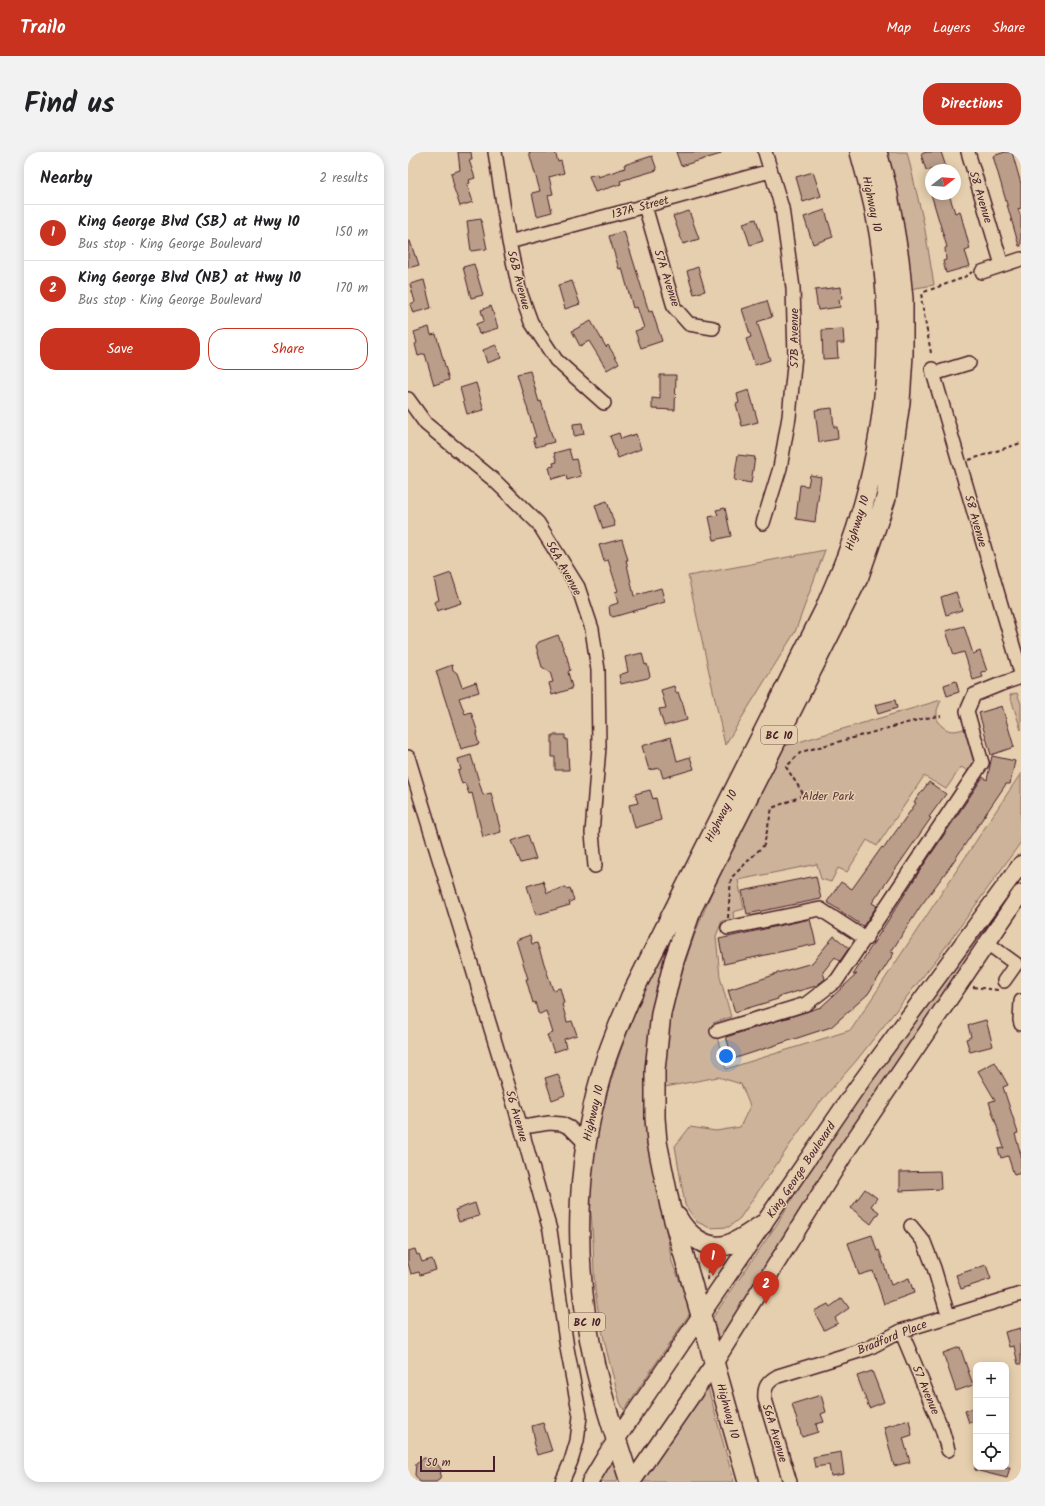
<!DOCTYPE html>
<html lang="en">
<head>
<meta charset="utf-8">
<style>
	body { margin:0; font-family:Kalam,sans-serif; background:#f2f2f2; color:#202124 }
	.controls { position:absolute; right:12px; bottom:12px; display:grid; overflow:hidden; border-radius:8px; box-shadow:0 2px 10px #0003 }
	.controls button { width:36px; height:36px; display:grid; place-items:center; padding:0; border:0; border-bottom:1px solid #e0e0e0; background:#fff; color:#202124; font:20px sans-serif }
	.compass { position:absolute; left:517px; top:12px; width:36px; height:36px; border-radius:50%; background:#fff; box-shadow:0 2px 10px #0003; rotate:73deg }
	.scale { position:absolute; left:12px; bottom:10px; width:75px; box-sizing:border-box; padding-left:4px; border:2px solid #4a1f2b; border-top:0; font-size:11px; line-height:14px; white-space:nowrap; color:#4a1f2b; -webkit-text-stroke:3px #e5cfae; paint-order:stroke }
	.you { position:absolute; left:318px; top:904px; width:14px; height:14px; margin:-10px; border:3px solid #fff; border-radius:50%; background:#1a73e8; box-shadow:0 0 0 6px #1a73e833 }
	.badge { display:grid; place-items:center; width:26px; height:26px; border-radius:50%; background:#c8321e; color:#fff; font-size:13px; font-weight:700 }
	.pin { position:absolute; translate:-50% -33px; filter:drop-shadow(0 1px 2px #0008) }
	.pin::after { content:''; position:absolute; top:21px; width:14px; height:12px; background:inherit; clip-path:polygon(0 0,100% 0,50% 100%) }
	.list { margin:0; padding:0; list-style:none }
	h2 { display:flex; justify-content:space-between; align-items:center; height:52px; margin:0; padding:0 16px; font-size:17px }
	h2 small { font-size:13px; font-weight:400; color:#757577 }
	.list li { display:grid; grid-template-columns:26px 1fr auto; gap:12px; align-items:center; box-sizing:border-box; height:56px; padding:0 16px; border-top:1px solid #e0e0e0 }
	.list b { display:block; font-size:15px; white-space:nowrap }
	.list p { margin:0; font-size:13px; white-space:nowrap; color:#757577 }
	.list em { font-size:13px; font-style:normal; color:#757577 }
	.actions { display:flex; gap:8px; padding:12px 16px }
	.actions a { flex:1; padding:9px 0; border:1px solid #c8321e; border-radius:16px; text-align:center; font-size:14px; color:#c8321e }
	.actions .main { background:#c8321e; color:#fff }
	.icon { flex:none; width:22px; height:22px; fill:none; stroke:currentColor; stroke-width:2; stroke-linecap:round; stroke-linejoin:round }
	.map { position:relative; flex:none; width:613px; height:1330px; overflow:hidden; border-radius:16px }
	header { display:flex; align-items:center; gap:24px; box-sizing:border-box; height:56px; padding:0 20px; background:#c8321e; color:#fff }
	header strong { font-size:19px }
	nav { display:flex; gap:22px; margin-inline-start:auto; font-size:14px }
	.intro { display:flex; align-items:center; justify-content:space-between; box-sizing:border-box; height:96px; padding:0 24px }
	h1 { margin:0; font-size:28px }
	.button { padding:10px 18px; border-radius:16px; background:#c8321e; color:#fff; font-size:14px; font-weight:700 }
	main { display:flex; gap:24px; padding:0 24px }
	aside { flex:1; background:#fff; border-radius:16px; box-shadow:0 2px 10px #0003 }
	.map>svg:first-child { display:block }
</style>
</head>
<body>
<header>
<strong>Trailo</strong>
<nav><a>Map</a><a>Layers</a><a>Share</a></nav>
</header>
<div class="intro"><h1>Find us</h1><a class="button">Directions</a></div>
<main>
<aside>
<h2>Nearby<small>2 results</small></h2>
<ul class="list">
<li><span class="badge">1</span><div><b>King George Blvd (SB) at Hwy 10</b><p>Bus stop · King George Boulevard</p></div><em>150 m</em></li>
<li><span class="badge">2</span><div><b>King George Blvd (NB) at Hwy 10</b><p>Bus stop · King George Boulevard</p></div><em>170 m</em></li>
</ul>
<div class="actions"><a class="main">Save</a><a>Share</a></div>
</aside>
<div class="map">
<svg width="613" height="1330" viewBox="0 0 613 1330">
	<rect width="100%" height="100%" fill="#e5cfae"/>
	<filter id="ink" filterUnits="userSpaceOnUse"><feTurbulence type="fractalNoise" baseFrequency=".025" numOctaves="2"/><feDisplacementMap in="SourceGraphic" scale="8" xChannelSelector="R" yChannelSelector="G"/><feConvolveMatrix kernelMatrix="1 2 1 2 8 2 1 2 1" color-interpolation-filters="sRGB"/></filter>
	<g filter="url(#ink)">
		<path fill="#ccb399" stroke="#8b6962" d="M 476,0 L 499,0 L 516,72 L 526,133 L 502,137 Z
			M 417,398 L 387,480 L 317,593 L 280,424 Z
			M 609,541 L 613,552 L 613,578 L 602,543 Z
			M 533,548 L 529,558 L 529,569 C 538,579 542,581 556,577 L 566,611 L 562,620 L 553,615 L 538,637 L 516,624 L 469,694 L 459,688 L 439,720 L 430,716 L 423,730 L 413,727 L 409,712 L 330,728 L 336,757 L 325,760 L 326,767 L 314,769 L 308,784 L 312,825 L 323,865 L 305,871 L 318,917 L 443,878 L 613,621 L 613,690 L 531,804 L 448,909 L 407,956 L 332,1066 L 321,1075 L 302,1076 L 289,1070 L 277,1053 L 267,994 L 282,975 L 308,979 L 332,975 L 342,954 L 333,932 L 310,925 L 257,935 C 257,917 257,899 260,880 C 261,871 264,861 266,851 C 287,759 335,677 377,594 Z
			M 290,726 L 264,788 L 247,1019 L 264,1110 L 276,1139 L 282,1161 L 216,1258 L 212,1250 C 202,1213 192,1176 187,1138 C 185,1117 186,1095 184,1075 C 184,1066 182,1059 182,1050 C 181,1034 185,1016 187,999 C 201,902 248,814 290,726 Z
			M 595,742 L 602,749 L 472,939 L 309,1190 L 303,1168 L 369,1072 L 417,992 Z
			M 298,1236 L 300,1236 L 326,1330 L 235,1330 Z
			M 206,1304 L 212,1324 L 208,1330 L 188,1330 Z"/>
		<path fill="#ba9e8a" stroke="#4a1f2b" d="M 50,0 L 63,0 L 64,8 L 61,8 L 67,26 L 61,28 L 62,31 L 59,32 L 65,50 L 52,54 L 45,34 L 46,34 L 43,21 L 52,18 Z
			M 121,0 L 147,0 L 150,10 L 153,9 L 156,21 L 141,25 L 145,42 L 140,43 L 144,60 L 129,64 L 124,41 L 132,39 Z
			M 268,0 L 312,0 L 313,2 L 273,14 Z
			M 519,0 L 533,0 L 539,18 L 518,18 L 513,2 Z
			M 597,0 L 604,0 L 613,32 L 613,56 L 610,57 L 613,65 L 613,94 L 611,94 L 585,4 Z
			M 244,4 L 249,18 L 212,29 L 213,32 L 187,40 L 181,24 L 189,22 L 190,25 L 217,16 L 216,13 Z
			M 405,20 L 413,44 L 395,50 L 388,25 Z
			M 523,42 L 541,42 L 547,61 L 552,59 L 562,97 L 557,99 L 562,114 L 538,121 L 535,109 L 538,108 L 537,96 L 539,95 Z
			M 417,58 L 425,85 L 405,92 L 396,65 Z
			M 281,59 L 291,87 L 275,92 L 265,64 Z
			M 73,67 L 79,97 L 63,99 L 59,69 Z
			M 348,67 L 355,89 L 342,93 L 335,71 Z
			M 216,79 L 241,160 L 244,159 L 254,189 L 233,196 L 227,179 L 236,176 L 229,155 L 225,156 L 214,116 L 211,117 L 201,84 Z
			M 0,89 L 2,89 L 7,104 L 8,104 L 11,113 L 0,116 Z
			M 66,112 L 75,143 L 63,146 L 55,115 Z
			M 290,115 L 297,139 L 286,142 L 279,119 Z
			M 16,128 L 23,156 L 5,161 L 2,152 L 7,150 L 2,132 Z
			M 164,129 L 172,152 L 157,157 L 150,133 Z
			M 433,135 L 434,147 L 431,148 L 432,155 L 410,158 L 407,138 Z
			M 359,149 L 364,165 L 349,170 L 362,208 L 347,213 L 338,187 L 343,185 L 334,157 Z
			M 83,154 L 90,176 L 71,182 L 68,172 L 76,169 L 73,158 Z
			M 183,169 L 198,195 L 200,193 L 211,211 L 199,218 L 181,189 L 172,194 L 164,179 Z
			M 21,175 L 23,183 L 28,182 L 41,228 L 26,233 L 17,202 L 10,204 L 7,192 L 9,191 L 6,180 Z
			M 435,177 L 436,191 L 429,191 L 430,206 L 415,207 L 414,178 Z
			M 88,193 L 93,206 L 79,211 L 75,198 Z
			M 122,219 L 131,250 L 133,249 L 146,290 L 128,295 L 125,286 L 128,285 L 109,222 Z
			M 252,223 L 268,223 L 267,258 L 244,257 L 244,246 L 252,247 Z
			M 68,231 L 76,258 L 59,262 L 52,236 Z
			M 341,238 L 350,270 L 334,274 L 328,252 L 331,251 L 329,242 Z
			M 424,256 L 426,275 L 429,275 L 430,287 L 411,290 L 407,258 Z
			M 174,271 L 176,282 L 166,284 L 165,272 Z
			M 211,281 L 213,287 L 228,282 L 233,297 L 210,306 L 202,284 Z
			M 161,297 L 164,308 L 168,307 L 173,324 L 159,328 L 158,323 L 144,327 L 141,315 L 146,314 L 145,311 L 149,310 L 146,301 Z
			M 330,303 L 347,305 L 343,331 L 326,328 Z
			M 402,323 L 413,325 L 407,370 L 388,367 L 392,333 L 400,334 Z
			M 199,349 L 207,374 L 195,377 L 187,353 Z
			M 317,356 L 323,384 L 306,388 L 301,365 L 310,363 L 308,358 Z
			M 214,387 L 220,408 L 218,408 L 226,444 L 253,436 L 257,450 L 205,465 L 202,463 L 201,454 L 210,451 L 207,440 L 210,439 L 200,408 L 196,409 L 191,393 Z
			M 43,421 L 53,451 L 29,459 L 26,450 L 31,448 L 26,427 Z
			M 548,440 L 554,458 L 538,463 L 533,445 Z
			M 556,474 L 565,502 L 572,499 L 579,519 L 573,520 L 575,525 L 565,528 L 556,500 L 546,503 L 538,479 Z
			M 150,483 L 159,505 L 162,518 L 160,520 L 164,535 L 163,535 L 163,537 L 144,543 L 141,531 L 145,530 L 142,520 L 134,515 L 128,494 L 131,490 Z
			M 234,501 L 237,513 L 239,512 L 242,524 L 240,526 L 213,532 L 211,523 L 220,520 L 217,505 Z
			M 44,513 L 45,518 L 49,521 L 54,535 L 68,530 L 71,540 L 51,546 L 57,562 L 63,560 L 70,581 L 68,582 L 71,592 L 53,597 L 28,519 Z
			M 548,529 L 551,540 L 539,544 L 536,533 Z
			M 266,534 L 268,541 L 270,540 L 273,549 L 274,549 L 279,568 L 256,574 L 251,557 L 258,556 L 253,538 Z
			M 487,548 L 489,556 L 470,562 L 467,553 Z
			M 594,554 L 606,595 L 583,603 L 571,561 Z
			M 144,583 L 157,583 L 157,587 L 159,587 L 161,618 L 147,618 L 147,605 L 144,605 Z
			M 263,585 L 269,609 L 282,605 L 286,617 L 255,626 L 252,616 L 241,618 L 234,594 Z
			M 63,603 L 75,643 L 83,641 L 93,680 L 75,685 L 64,641 L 61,642 L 57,631 L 54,632 L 50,619 L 53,618 L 50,607 Z
			M 584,604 L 607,609 L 602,632 L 598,632 L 541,716 L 512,755 L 483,800 L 486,801 L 460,842 L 423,875 L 325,907 L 318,885 L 413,855 L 449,822 L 445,823 L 513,717 L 575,625 L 579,628 Z
			M 521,630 L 538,642 L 521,665 L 523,666 L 464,751 L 469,754 L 455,774 L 419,750 L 433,730 L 444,737 L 474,695 L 476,696 L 508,651 L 506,650 Z
			M 242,638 L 245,647 L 248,646 L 253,668 L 227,676 L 221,653 L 230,651 L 227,642 Z
			M 120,683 L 128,707 L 113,711 L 104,689 Z
			M 408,724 L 413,747 L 339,762 L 334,739 Z
			M 135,729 L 139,741 L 157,735 L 158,737 L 162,736 L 166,748 L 161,750 L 162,753 L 128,763 L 119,734 Z
			M 402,767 L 408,792 L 316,812 L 311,787 Z
			M 122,783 L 124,792 L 129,791 L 145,838 L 152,836 L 156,851 L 154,852 L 159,870 L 164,869 L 169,883 L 156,887 L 158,896 L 146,900 L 139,883 L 145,881 L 138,859 L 132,862 L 130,861 L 127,850 L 125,851 L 118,827 L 120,827 L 108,788 Z
			M 426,784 L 441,796 L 432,809 L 427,805 L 415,820 L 417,827 L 408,834 L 370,845 L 370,847 L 327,860 L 320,838 L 366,823 L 366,822 L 404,811 Z
			M 578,868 L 585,894 L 562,900 L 558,887 L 563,885 L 560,873 Z
			M 587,910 L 600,933 L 595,935 L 610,981 L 607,982 L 613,1003 L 613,1021 L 606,1023 L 600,1004 L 593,1006 L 590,997 L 596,996 L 581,950 L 587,948 L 570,919 Z
			M 150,922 L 157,943 L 144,948 L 137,926 Z
			M 532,1019 L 533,1037 L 492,1039 L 492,1020 Z
			M 457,1037 L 469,1046 L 463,1054 L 471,1060 L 463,1072 L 443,1056 Z
			M 67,1051 L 71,1064 L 51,1070 L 47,1058 Z
			M 464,1083 L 469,1099 L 471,1098 L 483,1133 L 501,1126 L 506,1141 L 476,1152 L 465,1119 L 451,1123 L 440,1091 Z
			M 7,1097 L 9,1103 L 11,1102 L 14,1110 L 24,1107 L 28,1118 L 12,1123 L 11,1120 L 3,1122 L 0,1111 L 0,1099 Z
			M 578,1113 L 583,1127 L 553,1137 L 548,1123 Z
			M 434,1146 L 441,1156 L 427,1166 L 430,1171 L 416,1178 L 406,1159 L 420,1152 L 422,1155 Z
			M 613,1176 L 613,1212 L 610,1212 L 606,1194 L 601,1195 L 597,1180 Z
			M 552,1195 L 565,1233 L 548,1239 L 535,1201 Z
			M 464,1219 L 476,1250 L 461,1256 L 449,1224 Z
			M 413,1243 L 418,1260 L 413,1262 L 416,1270 L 408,1272 L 410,1280 L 394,1285 L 384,1252 Z
			M 568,1255 L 568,1268 L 561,1271 L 557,1259 Z
			M 501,1268 L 504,1283 L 495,1286 L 502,1310 L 486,1314 L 476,1275 Z
			M 135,1271 L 144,1299 L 129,1303 L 125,1290 L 127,1289 L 124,1274 Z
			M 433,1300 L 436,1322 L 423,1324 L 421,1313 L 407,1315 L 405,1305 Z
			M 16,1306 L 26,1308 L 33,1317 L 32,1327 L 28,1330 L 12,1330 L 7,1323 L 8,1312 Z
			M 567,1315 L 602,1315 L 599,1326 L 567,1318 Z"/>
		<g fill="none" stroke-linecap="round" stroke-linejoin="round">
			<defs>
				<path id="minor" d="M 87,0 L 101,90 L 111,137 L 123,170 L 148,208 L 196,251
					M 560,0 L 594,113
					M 237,54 L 266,155 L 281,172 L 305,176
					M 101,90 L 237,54 L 362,19
					M 574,120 L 613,107
					M 524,217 L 613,521
					M 525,222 L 561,211
					M 0,247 L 18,272 L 86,328 L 130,371 L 170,435 L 184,477 L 190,518 L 191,595 L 184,681 L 187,714
					M 355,371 L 372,316 L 381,265 L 387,203 L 385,136 L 374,56 L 357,0
					M 0,605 L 112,972 L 142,1078 L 159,1196 L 172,1264 L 169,1289 L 163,1309 L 154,1330
					M 320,776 L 412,757 L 458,787
					M 579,791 L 608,812 L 596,829
					M 613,849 L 612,868 L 613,872
					M 309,879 L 398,852 L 429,828 L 574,611 L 559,559 L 566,543 L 593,532 L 613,525
					M 112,972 L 122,974 L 141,971 L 154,972 L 162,976 L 177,991
					M 503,1074 L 516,1090 L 526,1116 L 540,1163
					M 493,1179 L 534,1277 L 540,1298
					M 382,1330 L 357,1247 C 356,1235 359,1230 370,1224 L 461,1196 L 493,1179 L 613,1142"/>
				<path id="major" d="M 182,1330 L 198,1303 L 293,1163 L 447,938 L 613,712
					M 224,1330 L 307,1210 L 438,1000 L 613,741"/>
				<path id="highway" d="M 269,1065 C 278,1082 298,1099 319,1093 C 332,1089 343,1080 354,1073
					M 222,1330 C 210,1292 196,1253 187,1214 C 165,1117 166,1016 194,920 C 201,894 213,869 223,844 L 417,457 C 425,437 434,418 441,398 C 480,290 490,171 467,59 C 463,39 457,19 452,0
					M 340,1330 L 262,1054 L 249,990 L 247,966 L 247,918 L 253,861 L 266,809 L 284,756 L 451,424 L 478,346 L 492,250 L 495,203 L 495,147 L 491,107 L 484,64 L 478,33 L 469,0"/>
			</defs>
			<use href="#minor" stroke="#4a1f2b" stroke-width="16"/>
			<use href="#major" stroke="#4a1f2b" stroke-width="19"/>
			<use href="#highway" stroke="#4a1f2b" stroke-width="22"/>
			<path stroke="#4a1f2b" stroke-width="2" stroke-dasharray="4 3" stroke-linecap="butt" d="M 523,201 L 513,146 L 516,140 L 555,126 L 564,120
				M 561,308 L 613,291
				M 320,766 L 323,726 L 356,693 L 364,656 L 396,643 L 378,615 L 393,600 L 517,566 L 533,564
				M 565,835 L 590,838
				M 299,1128 L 302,1107"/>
			<use href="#minor" stroke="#e5cfae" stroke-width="13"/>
			<use href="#major" stroke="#e5cfae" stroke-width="16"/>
			<use href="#highway" stroke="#e5cfae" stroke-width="19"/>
		</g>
	</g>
	<g text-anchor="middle" stroke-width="3" stroke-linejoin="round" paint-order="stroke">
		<g fill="#e5cfae" stroke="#785452" stroke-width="1">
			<rect x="353" y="574" width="36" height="18" rx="3"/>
			<rect x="161" y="1161" width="36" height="18" rx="3"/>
		</g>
		<g font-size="11" font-weight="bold" fill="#4a1f2b">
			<text x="371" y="587">BC 10</text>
			<text x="179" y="1174">BC 10</text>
		</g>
		<g font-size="12" fill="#4a1f2b" stroke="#e5cfae">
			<text transform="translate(573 45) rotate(73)" y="4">58 Avenue</text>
			<text transform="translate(464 52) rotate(78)" y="4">Highway 10</text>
			<text transform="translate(232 55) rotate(-15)" y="4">137A Street</text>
			<text transform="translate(259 126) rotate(72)" y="4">57A Avenue</text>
			<text transform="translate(111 128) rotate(75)" y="4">56B Avenue</text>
			<text transform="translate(386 186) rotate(-90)" y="4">57B Avenue</text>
			<text transform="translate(568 369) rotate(74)" y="4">58 Avenue</text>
			<text transform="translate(449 371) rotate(-73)" y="4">Highway 10</text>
			<text transform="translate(156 416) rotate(61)" y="4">56A Avenue</text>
			<text transform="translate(313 664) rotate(-63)" y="4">Highway 10</text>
			<text transform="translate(185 961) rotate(-77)" y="4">Highway 10</text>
			<text transform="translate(109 964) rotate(74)" y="4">56 Avenue</text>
			<text transform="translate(393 1018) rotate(-56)" y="4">King George Boulevard</text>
			<text transform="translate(484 1185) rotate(-22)" y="4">Bradford Place</text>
			<text transform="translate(518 1238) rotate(67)" y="4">57 Avenue</text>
			<text transform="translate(320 1259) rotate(75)" y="4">Highway 10</text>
			<text transform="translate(367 1281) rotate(73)" y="4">56A Avenue</text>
		</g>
		<g font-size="12" fill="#5e353c" stroke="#e5cfae">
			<text x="420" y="648">Alder Park</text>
		</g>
	</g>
</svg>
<div class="controls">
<button>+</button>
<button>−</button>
<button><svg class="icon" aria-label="locate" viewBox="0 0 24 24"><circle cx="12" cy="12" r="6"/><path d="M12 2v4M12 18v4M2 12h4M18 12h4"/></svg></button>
</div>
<svg class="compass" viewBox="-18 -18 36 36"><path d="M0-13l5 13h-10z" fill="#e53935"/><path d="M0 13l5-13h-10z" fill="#757577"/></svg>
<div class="scale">50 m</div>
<div class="you"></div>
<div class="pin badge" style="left:305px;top:1124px">1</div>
<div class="pin badge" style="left:358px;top:1152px">2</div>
</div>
</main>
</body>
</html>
